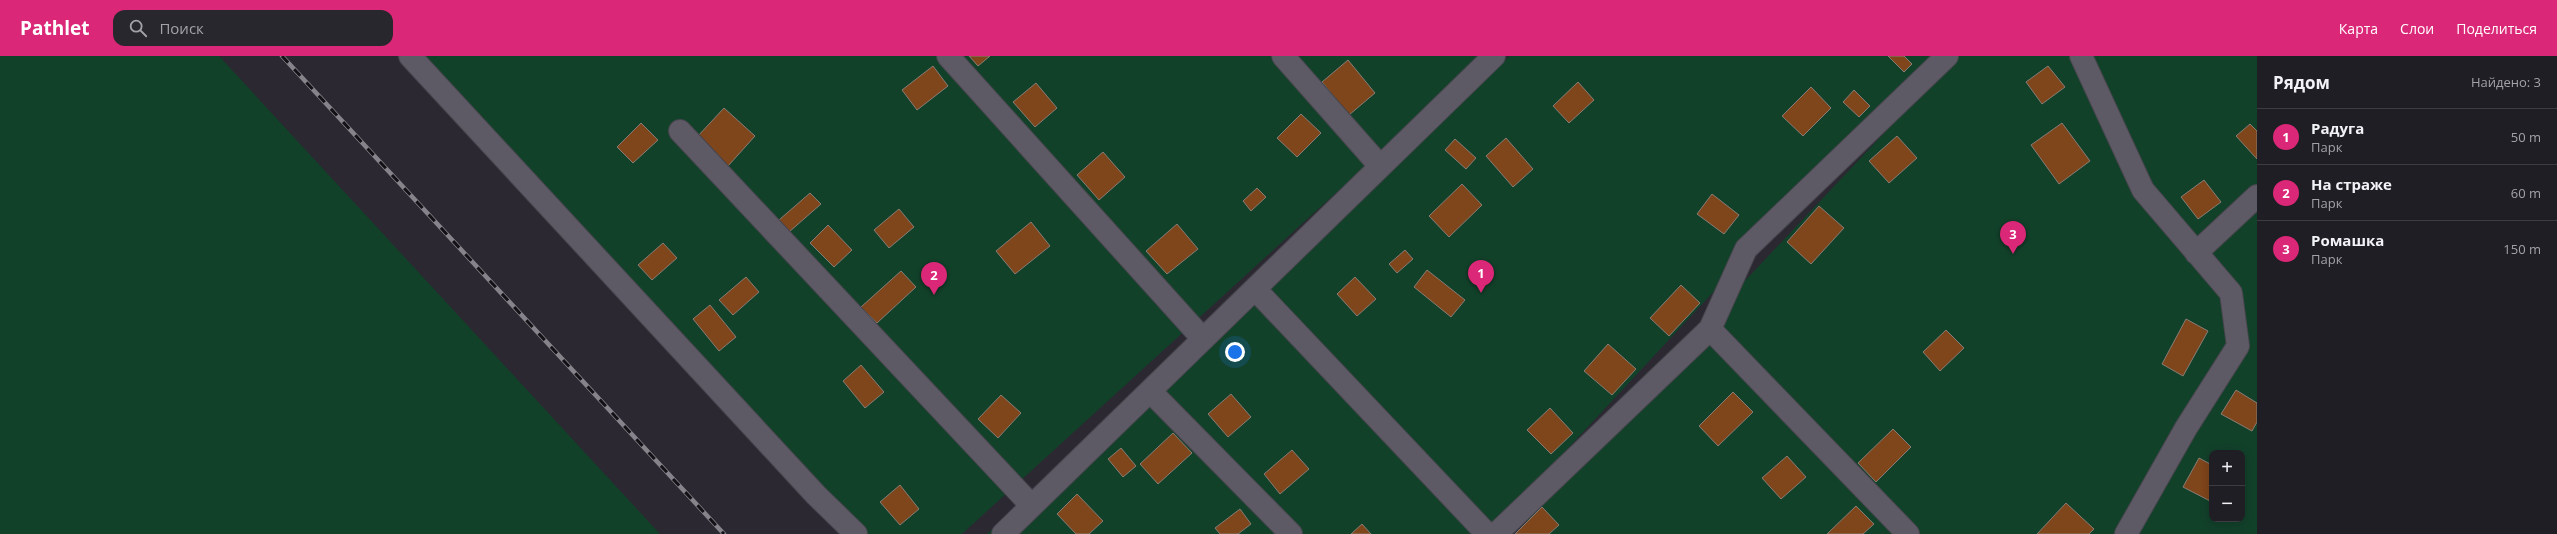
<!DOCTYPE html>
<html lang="ru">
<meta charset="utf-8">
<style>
body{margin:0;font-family:"Open Sans",sans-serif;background:#28272d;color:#f1f3f6}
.controls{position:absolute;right:12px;bottom:12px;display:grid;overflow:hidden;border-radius:8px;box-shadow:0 2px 10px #0003}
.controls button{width:36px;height:36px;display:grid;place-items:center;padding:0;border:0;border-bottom:1px solid #3d3c42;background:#201e25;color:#f1f3f6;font:20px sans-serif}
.you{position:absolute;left:1235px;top:296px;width:14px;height:14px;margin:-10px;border:3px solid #fff;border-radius:50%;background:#1a73e8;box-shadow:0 0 0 6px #1a73e833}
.badge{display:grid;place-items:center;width:26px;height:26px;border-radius:50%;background:#db2777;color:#fff;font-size:13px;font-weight:700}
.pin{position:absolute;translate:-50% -33px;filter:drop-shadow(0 1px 2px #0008)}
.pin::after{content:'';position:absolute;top:21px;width:14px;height:12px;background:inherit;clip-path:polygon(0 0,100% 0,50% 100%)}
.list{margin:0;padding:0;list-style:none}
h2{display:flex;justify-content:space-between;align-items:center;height:52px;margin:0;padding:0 16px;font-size:17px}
h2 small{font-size:13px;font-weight:400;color:#a2a2a7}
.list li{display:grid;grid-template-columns:26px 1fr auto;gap:12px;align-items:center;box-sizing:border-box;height:56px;padding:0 16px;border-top:1px solid #3d3c42}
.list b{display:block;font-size:15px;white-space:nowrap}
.list p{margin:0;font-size:13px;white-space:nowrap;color:#a2a2a7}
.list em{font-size:13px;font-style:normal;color:#a2a2a7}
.icon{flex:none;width:22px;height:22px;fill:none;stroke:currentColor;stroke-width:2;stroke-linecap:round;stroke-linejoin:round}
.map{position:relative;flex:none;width:2257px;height:478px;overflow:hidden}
header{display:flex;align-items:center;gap:24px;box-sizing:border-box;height:56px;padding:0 20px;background:#db2777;color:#fff}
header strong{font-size:19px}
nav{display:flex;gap:22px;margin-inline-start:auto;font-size:14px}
.search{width:280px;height:36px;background:#28272d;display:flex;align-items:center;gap:10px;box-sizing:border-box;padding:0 14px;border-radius:12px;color:#a2a2a7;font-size:15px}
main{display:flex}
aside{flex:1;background:#201e25}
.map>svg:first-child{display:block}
.green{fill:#12412a;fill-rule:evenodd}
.building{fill:#7f451b;stroke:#887d76}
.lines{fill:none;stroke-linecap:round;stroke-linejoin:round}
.minor-casing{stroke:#47454d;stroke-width:24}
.minor{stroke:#5d5a65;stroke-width:22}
.rail-casing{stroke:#86838b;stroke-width:4.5}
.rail{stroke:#131116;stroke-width:3;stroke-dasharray:9;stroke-linecap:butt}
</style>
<header>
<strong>Pathlet</strong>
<div class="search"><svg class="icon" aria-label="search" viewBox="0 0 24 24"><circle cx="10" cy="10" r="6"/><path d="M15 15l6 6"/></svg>Поиск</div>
<nav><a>Карта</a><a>Слои</a><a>Поделиться</a></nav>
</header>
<main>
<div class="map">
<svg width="2257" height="478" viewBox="0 0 2257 478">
<rect width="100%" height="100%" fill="#2b2831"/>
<path class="green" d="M0,0H219L660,478H0Z
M424,0H1486L962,478H863Z
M1510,0H1933L1492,474L1496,478H987Z
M1957,0H2257V478H1540L1522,461ZM2212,397H2242V463H2212Z"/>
<path class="building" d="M969,0H990L978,10Z
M1888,0H1904L1912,8L1904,16Z
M1348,4L1375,37L1349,59L1322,26Z
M933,10L948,30L917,54L902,34Z
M2048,10L2065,31L2042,48L2026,26Z
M1578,26L1594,44L1569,67L1553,50Z
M1036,27L1057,52L1035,71L1013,46Z
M1811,31L1831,52L1803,80L1782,60Z
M1854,34L1870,50L1859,61L1843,46Z
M724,52L755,80L728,110L697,81Z
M1301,58L1321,77L1297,101L1277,82Z
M641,67L658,84L633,107L617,91Z
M2062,67L2090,105L2059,128L2031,89Z
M2250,68L2257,75V103L2236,80Z
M1897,80L1917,102L1889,127L1869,105Z
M1506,82L1533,113L1513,131L1486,100Z
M1455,83L1476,102L1466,113L1445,94Z
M1103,96L1125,121L1099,144L1077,119Z
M2204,124L2221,146L2198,163L2181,141Z
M1462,128L1482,149L1449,181L1429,160Z
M1257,132L1266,141L1251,155L1243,145Z
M810,137L821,148L789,176L779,164Z
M1712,138L1739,159L1724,178L1697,158Z
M1819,150L1844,172L1811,208L1787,186Z
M899,153L914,171L889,192L874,174Z
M1031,166L1050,190L1015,218L996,195Z
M1177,168L1198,193L1167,218L1146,195Z
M828,169L852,194L834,211L810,187Z
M663,187L677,202L652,224L638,209Z
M1405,194L1413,203L1397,217L1389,208Z
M1427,214L1465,244L1451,261L1414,231Z
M901,215L916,231L877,267L861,251Z
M746,221L759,236L733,259L719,244Z
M1355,221L1376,243L1357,260L1337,238Z
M1681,229L1700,247L1669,280L1650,262Z
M710,249L736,281L719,295L693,263Z
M2186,263L2208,275L2183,320L2162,308Z
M1946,274L1964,292L1940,315L1923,296Z
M1608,288L1636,313L1612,339L1584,315Z
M861,309L884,336L865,352L843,325Z
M2236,334L2257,347V366L2252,375L2221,358Z
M1733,336L1753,356L1718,390L1699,370Z
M1231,338L1251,361L1228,381L1208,358Z
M1001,339L1021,357L998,382L978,363Z
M1550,352L1573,377L1551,398L1527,374Z
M1893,373L1911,391L1876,426L1858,407Z
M1173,377L1192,397L1158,428L1140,408Z
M1121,392L1136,410L1123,421L1108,403Z
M1292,394L1309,413L1280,438L1264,418Z
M1787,400L1806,421L1781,443L1762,422Z
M2199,402L2212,409V446L2183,431Z
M900,429L919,453L900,469L880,446Z
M1077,438L1103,465L1089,478H1076L1057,458Z
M2066,447L2094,473L2089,478H2037Z
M1856,450L1874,468L1863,478H1827Z
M1542,451L1559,469L1549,478H1515Z
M1240,453L1251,468L1238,478H1220L1215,472Z
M1362,468L1371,478H1351Z"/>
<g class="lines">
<g class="minor-casing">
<path id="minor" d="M410,0L816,439L856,478
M948,0L1203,283
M1283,0L1380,110
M2081,0L2143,134L2231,237L2238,290L2186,372L2126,478
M680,75L1032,450
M2196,197L2257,140
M1255,233L1487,478
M1710,273L1746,193L1947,0
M1150,335L1291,478
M1003,478L1494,0
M1496,478L1710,273L1908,478"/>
</g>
<use href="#minor" class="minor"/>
<g class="rail-casing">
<path id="rail" d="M282,0L724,478"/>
</g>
<use href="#rail" class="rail"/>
</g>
</svg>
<div class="controls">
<button>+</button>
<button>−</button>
</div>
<div class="you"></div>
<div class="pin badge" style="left:1481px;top:237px">1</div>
<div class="pin badge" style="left:934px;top:239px">2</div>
<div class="pin badge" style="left:2013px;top:198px">3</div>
</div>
<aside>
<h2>Рядом<small>Найдено: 3</small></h2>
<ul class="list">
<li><span class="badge">1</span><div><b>Радуга</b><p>Парк</p></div><em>50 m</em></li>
<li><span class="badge">2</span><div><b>На страже</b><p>Парк</p></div><em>60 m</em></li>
<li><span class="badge">3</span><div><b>Ромашка</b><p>Парк</p></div><em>150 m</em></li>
</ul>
</aside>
</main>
